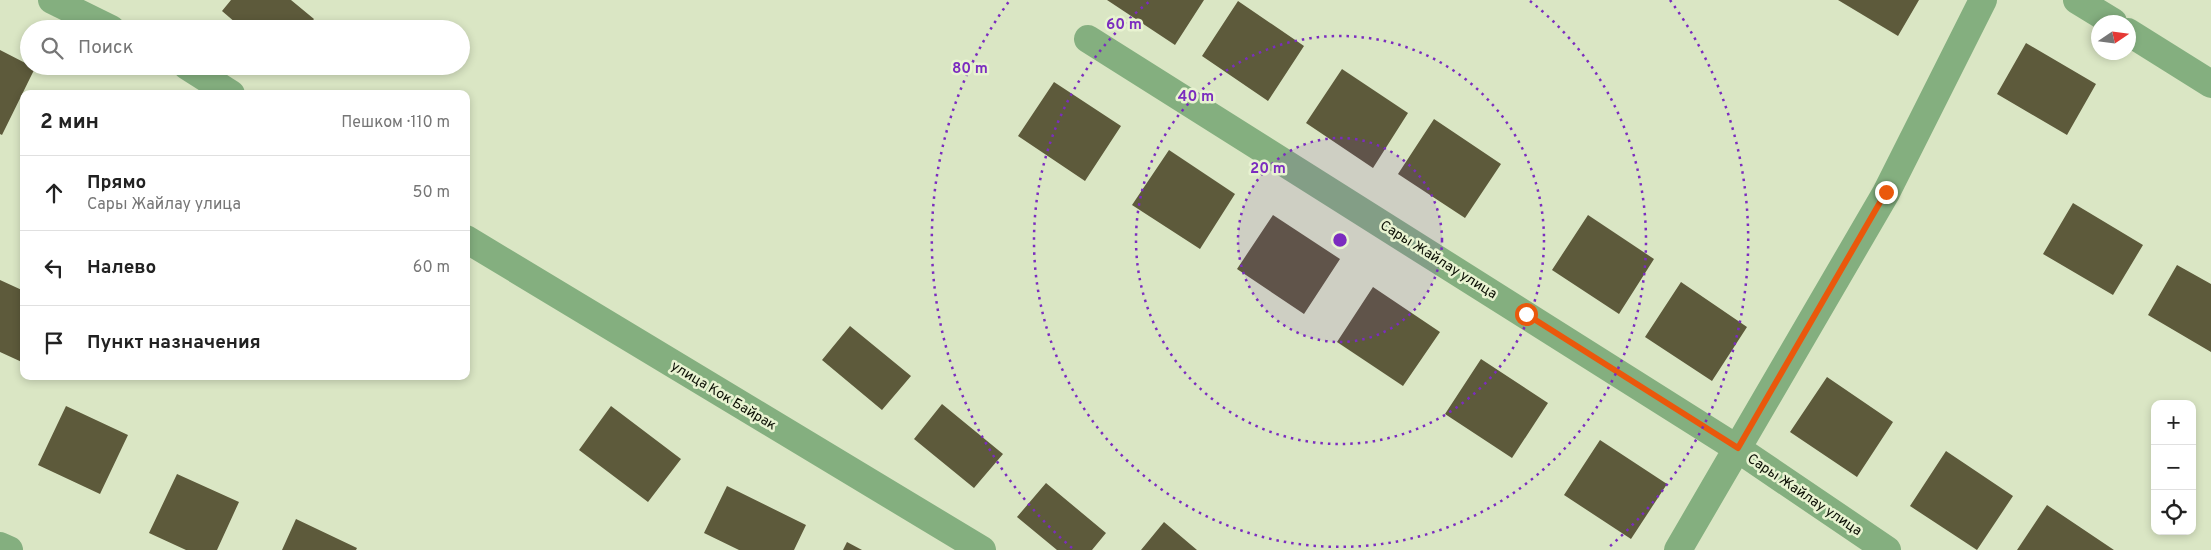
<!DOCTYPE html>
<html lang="ru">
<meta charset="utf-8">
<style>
body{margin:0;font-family:Overpass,sans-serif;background:#f6f6f6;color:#222}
.controls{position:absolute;right:15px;bottom:15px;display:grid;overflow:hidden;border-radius:10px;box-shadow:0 2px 8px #0003}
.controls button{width:45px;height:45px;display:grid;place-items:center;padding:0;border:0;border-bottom:1px solid #e0e0e0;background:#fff;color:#222;font:25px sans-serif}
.compass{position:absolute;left:2091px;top:15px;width:45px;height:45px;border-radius:50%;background:#fff;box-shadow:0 2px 8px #0003;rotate:77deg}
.stop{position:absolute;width:15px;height:15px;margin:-11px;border:4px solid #ea580c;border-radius:50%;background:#fff}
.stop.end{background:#ea580c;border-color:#fff;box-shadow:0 1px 5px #0008}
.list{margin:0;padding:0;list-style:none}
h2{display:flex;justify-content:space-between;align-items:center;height:65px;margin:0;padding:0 20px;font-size:21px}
h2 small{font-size:16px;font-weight:400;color:#767676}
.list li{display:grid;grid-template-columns:32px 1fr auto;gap:15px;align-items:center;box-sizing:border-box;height:75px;padding:0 20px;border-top:1px solid #e0e0e0}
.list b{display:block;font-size:19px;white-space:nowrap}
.list p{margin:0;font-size:16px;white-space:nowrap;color:#767676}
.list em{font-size:16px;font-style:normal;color:#767676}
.icon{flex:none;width:28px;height:28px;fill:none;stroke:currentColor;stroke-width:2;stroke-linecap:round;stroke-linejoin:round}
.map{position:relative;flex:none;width:2211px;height:550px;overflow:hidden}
.search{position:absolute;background:#fff;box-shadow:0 2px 8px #0003;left:20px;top:20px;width:450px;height:55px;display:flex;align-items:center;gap:12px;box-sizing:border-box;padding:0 18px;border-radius:28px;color:#767676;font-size:19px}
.panel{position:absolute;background:#fff;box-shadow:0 2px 8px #0003;left:20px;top:90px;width:450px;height:290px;border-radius:10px}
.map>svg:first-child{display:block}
.building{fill:#5d5a3b}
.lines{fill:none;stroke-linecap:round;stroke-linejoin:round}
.minor{stroke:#84af7f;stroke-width:28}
.route{stroke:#ea580c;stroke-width:6}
.ring{fill:none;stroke:#7b2cbf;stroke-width:2.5;stroke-dasharray:2.5 5}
.labels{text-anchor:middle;stroke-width:5;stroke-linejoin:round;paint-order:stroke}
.street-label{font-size:14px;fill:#0c1005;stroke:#e8f3d1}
.centre{fill:#7b2cbf;stroke:#e8f3d1;stroke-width:2.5}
.ring-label{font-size:15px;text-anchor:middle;font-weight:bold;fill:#7b2cbf;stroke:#e8f3d1;stroke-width:5;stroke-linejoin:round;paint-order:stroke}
</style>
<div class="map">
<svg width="2211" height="550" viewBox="0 0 2211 550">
<rect width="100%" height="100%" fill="#dae6c4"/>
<path class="building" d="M231,0H291L314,19L306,29H243L222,11Z
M1107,0H1204L1175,45Z
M1838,0H1919L1898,36Z
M1238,1L1304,46L1268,101L1202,56Z
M2026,43L2096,84L2067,135L1997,94Z
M0,50L35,68L2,135L0,134Z
M1342,69L1408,113L1373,168L1306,123Z
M1054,82L1121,126L1085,181L1018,136Z
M1434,119L1501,164L1465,218L1398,174Z
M1169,150L1235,194L1200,249L1132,205Z
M2073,203L2143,245L2113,295L2043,254Z
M1273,215L1340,259L1304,314L1237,269Z
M1588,215L1654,259L1619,314L1552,270Z
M2177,265L2211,284V352L2148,315Z
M0,280L24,291V363L0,352Z
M1681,282L1747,327L1712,381L1645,337Z
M1373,287L1440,332L1403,386L1337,342Z
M850,326L911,376L882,410L822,360Z
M1481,359L1548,403L1512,458L1445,414Z
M1827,377L1893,422L1857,477L1790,432Z
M942,404L1003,454L974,488L914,439Z
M66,406L128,435L100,494L38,465Z
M611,406L681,459L648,502L579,450Z
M1600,440L1667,484L1631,539L1564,495Z
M1946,451L2013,496L1977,550L1910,506Z
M177,474L239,502L217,550H186L149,533Z
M1046,483L1106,533L1092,550H1057L1017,517Z
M727,486L806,525L794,550H739L704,533Z
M2047,505L2114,550H2017Z
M296,519L357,548L356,550H282Z
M1164,522L1197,550H1141Z
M847,542L862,550H843Z"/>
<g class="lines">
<path class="minor" d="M52,0L111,29
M2077,0L2113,22
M2128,32L2211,84
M1088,39L1738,449L1887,550
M187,66L231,94
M466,239L982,550
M0,546L9,550
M1678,550L1886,193L1983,0"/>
</g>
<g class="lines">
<path class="route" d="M1526,314L1738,448L1886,192"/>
</g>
<circle cx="1340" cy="240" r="102" fill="#7b2cbf" fill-opacity=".12"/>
<g class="ring">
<circle cx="1340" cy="240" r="102"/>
<circle cx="1340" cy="240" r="204"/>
<path d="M1530 1A306 306 0 1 1 1150 1"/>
<path d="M1072 548A408 408 0 0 1 1010 0M1670 0A408 408 0 0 1 1608 548"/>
</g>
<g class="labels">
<g class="street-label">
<text transform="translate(1439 259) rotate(32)" y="5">Сары Жайлау улица</text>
<text transform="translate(724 395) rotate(31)" y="5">улица Кок Байрак</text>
<text transform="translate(1805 494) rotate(34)" y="5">Сары Жайлау улица</text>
</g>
</g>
<circle cx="1340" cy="240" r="8" class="centre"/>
<g class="ring-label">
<text x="1124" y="29">60 m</text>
<text x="970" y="73">80 m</text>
<text x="1196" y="101">40 m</text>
<text x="1268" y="173">20 m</text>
</g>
</svg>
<div class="controls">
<button>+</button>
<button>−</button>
<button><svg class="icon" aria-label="locate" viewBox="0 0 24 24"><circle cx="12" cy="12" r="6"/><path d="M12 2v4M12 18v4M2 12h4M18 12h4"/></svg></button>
</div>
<svg class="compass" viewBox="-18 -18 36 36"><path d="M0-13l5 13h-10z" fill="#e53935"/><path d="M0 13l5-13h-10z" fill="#767676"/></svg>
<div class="stop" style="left:1526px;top:314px"></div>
<div class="stop end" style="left:1886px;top:192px"></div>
<div class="search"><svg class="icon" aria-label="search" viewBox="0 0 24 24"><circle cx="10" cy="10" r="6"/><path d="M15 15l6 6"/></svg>Поиск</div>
<section class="panel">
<h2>2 мин<small>Пешком · 110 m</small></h2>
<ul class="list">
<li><svg class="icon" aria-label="ahead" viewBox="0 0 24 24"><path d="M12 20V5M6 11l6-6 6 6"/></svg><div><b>Прямо</b><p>Сары Жайлау улица</p></div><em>50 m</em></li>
<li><svg class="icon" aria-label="left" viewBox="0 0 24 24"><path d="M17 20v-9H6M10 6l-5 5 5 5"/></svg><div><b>Налево</b></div><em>60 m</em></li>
<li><svg class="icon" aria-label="arrive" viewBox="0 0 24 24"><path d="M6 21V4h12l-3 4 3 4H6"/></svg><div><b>Пункт назначения</b></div></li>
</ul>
</section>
</div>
